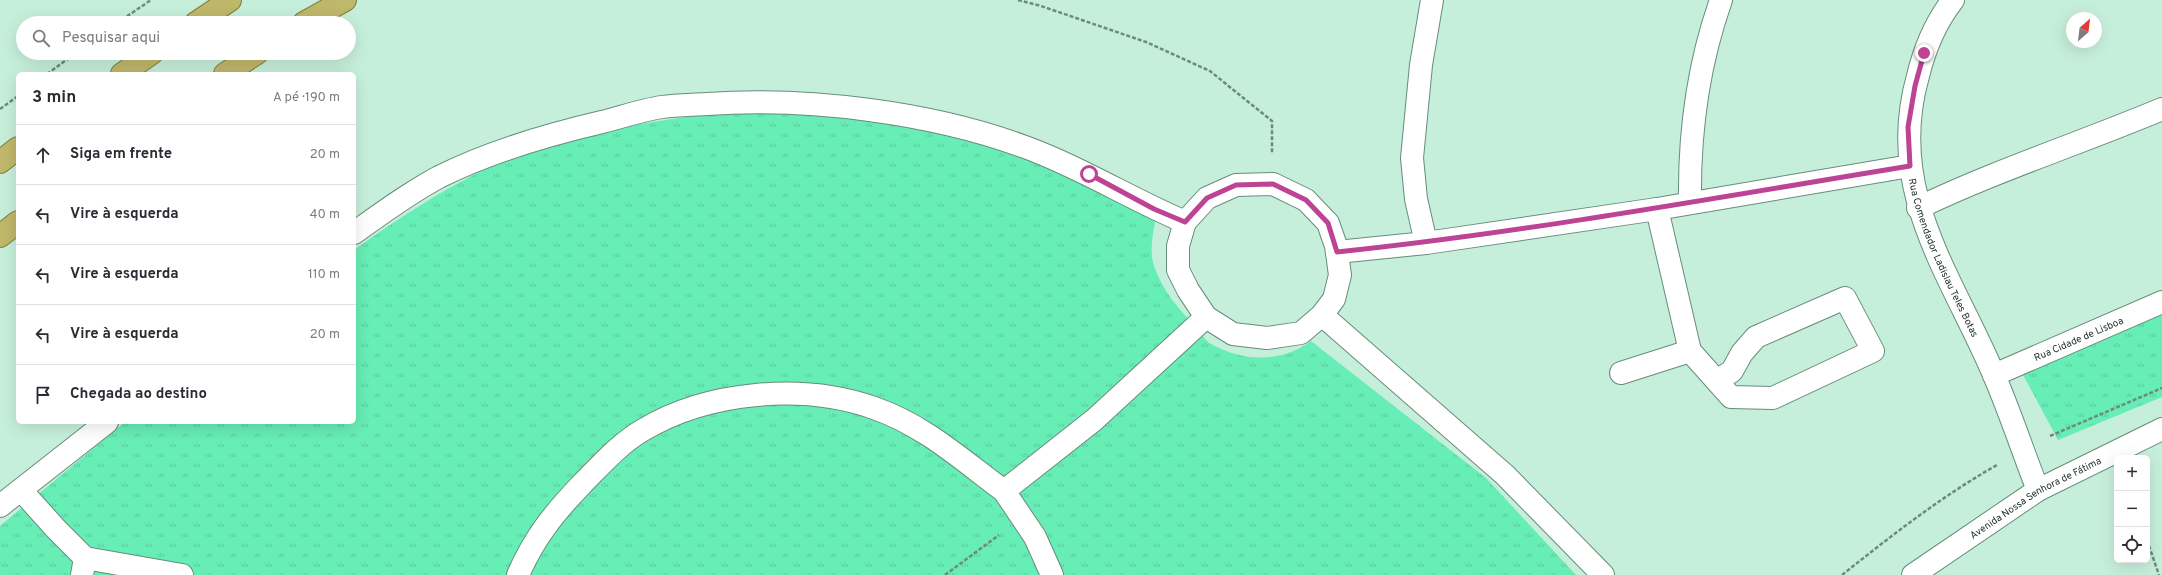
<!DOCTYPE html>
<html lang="pt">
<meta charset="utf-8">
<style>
body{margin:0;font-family:Overpass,sans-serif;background:#f2f2f3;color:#2b2b33}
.controls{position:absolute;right:12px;bottom:12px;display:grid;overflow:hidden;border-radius:6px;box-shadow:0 4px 16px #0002}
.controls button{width:36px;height:36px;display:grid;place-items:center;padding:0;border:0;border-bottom:1px solid #e1e1e2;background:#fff;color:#2b2b33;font:20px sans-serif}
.compass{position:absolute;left:2066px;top:12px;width:36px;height:36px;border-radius:50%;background:#fff;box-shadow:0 4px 16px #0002;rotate:28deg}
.stop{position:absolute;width:12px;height:12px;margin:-9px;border:3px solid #bd4394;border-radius:50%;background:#fff}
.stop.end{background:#bd4394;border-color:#fff;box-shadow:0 1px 4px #0008}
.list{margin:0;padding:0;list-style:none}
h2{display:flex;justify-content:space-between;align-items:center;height:52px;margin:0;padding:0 16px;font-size:17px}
h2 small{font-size:13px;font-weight:400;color:#7c7c81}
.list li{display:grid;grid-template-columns:26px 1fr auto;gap:12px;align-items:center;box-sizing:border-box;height:60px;padding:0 16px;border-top:1px solid #e1e1e2}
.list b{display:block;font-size:15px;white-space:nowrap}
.list em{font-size:13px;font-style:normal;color:#7c7c81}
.icon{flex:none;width:22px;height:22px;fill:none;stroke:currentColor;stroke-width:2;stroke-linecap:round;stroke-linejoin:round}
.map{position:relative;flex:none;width:2162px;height:575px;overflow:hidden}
.search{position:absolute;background:#fff;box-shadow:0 4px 16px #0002;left:16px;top:16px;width:340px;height:44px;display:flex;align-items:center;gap:10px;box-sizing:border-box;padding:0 14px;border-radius:22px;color:#7c7c81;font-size:15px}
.panel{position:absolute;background:#fff;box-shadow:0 4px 16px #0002;left:16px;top:72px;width:340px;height:352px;border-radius:6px}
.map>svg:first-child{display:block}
.park{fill:url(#park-tufts)}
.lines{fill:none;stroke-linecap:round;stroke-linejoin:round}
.minor-casing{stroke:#678d7b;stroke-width:24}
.trunk-casing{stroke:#7e7d3c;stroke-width:24}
.path{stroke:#6e8a7c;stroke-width:2.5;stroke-dasharray:4 2;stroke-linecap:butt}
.minor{stroke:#fff;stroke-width:22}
.trunk{stroke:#bfb76a;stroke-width:22}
.route{stroke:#bd4394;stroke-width:5}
.labels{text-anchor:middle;stroke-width:3;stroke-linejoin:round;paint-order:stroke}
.street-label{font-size:10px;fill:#24342c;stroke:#c6efdb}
</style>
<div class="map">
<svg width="2162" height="575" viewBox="0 0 2162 575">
<defs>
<pattern id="park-tufts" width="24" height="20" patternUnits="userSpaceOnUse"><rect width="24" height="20" fill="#67edb6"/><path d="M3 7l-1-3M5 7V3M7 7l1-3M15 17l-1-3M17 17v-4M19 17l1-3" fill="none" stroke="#59cc9d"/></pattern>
</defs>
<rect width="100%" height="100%" fill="#c6efdb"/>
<path class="park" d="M745,110L850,115L959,136L1060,170L1156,217C1153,233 1149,250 1154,266C1163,292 1179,309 1197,328C1201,333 1206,341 1211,344C1243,362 1282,363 1311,341L1486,478L1576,575H0V526L125,422H354V250C402,216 461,177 516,156C590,128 667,119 745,110Z
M2162,313V397L2058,440L2022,373Z"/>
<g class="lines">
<g class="minor-casing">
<g id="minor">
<path d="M1432,0L1421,65L1412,158L1416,199L1426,243L1657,209L1910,166"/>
<path id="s1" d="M1953,0C1935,23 1925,47 1918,76C1885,191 1951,274 1994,375C2010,412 2023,452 2038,490"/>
<path d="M1273,184L1306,200L1328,223L1336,246L1340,275L1334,299L1322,315L1301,333L1267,338L1233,334L1206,317L1188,290L1178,270V246L1185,222L1207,198L1236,185Z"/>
<path d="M1690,202C1689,133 1698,65 1721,0"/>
<path d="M1918,208C1997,170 2081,143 2162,109"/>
<path d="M1657,209L1690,351L1731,397L1773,398L1873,351L1845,298L1756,337L1742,353L1732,371L1717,381"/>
<path d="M354,233C382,213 409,193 439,177C491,151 546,135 602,122C622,117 642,110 662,107C677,105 692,105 707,104C807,97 930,112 1025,147C1080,167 1131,199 1185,222"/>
<path d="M1337,252L1426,243"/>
<path d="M1322,315L1505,475L1603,575"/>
<path d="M1621,373L1690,351"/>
<path id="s2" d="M1994,375L2162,302"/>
<path d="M21,490L56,529L85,558"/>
<path d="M0,506L107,422"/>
<path d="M82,575L85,558L182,575"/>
<path d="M518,575C534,538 554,513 582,484C601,465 619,444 643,430C708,391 803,383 874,408C924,425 962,460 1004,491"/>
<path d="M1052,575L1035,537L1004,491L1094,420L1206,317"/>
<path id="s3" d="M1913,575L2038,490L2162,429"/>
</g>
</g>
<g class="trunk-casing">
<path id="trunk" d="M196,23L230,0
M304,23L345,0
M122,74L152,53
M225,74L257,53
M0,162L18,148
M0,236L18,222"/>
</g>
<path class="path" d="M1018,0L1041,6L1146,42L1210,71L1272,121V154
M117,23L151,0
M47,74L76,53
M0,109L18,96
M2050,436L2162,388
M2147,540L2159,575
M945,575L999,535
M1842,575C1891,536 1942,496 1997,465"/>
<use href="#minor" class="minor"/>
<use href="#trunk" class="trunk"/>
</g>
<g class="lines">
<path class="route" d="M1089,174L1154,209L1185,222L1207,198L1236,185L1273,184L1306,200L1328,223L1337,252C1529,232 1719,197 1910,166L1908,127L1915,86L1924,53"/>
</g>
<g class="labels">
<g class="street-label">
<text dy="4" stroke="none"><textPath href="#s1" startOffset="273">Rua Comendador Ladislau Teles Botas</textPath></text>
<text dy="4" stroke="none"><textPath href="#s2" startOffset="92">Rua Cidade de Lisboa</textPath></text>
<text dy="4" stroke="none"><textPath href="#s3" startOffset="145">Avenida Nossa Senhora de Fátima</textPath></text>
</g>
</g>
</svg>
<div class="controls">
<button>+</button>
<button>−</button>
<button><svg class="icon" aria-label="locate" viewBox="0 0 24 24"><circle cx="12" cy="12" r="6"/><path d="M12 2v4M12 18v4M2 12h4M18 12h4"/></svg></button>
</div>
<svg class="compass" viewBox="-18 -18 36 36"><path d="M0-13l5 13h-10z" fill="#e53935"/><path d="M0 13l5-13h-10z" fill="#7c7c81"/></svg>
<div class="stop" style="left:1089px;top:174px"></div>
<div class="stop end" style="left:1924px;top:53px"></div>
<div class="search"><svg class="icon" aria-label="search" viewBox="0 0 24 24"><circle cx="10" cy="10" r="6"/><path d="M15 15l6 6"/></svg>Pesquisar aqui</div>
<section class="panel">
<h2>3 min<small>A pé · 190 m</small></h2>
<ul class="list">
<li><svg class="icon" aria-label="ahead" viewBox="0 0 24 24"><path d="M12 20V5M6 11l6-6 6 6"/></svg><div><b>Siga em frente</b></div><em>20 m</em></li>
<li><svg class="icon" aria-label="left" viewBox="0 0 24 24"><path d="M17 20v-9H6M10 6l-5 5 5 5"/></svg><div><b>Vire à esquerda</b></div><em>40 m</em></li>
<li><svg class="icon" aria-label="left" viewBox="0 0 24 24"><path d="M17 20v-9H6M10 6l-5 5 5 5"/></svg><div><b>Vire à esquerda</b></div><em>110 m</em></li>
<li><svg class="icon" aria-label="left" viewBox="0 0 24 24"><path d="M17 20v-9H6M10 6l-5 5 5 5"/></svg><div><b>Vire à esquerda</b></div><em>20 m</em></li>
<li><svg class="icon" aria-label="arrive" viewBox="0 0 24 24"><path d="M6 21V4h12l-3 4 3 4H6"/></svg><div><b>Chegada ao destino</b></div></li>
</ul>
</section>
</div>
